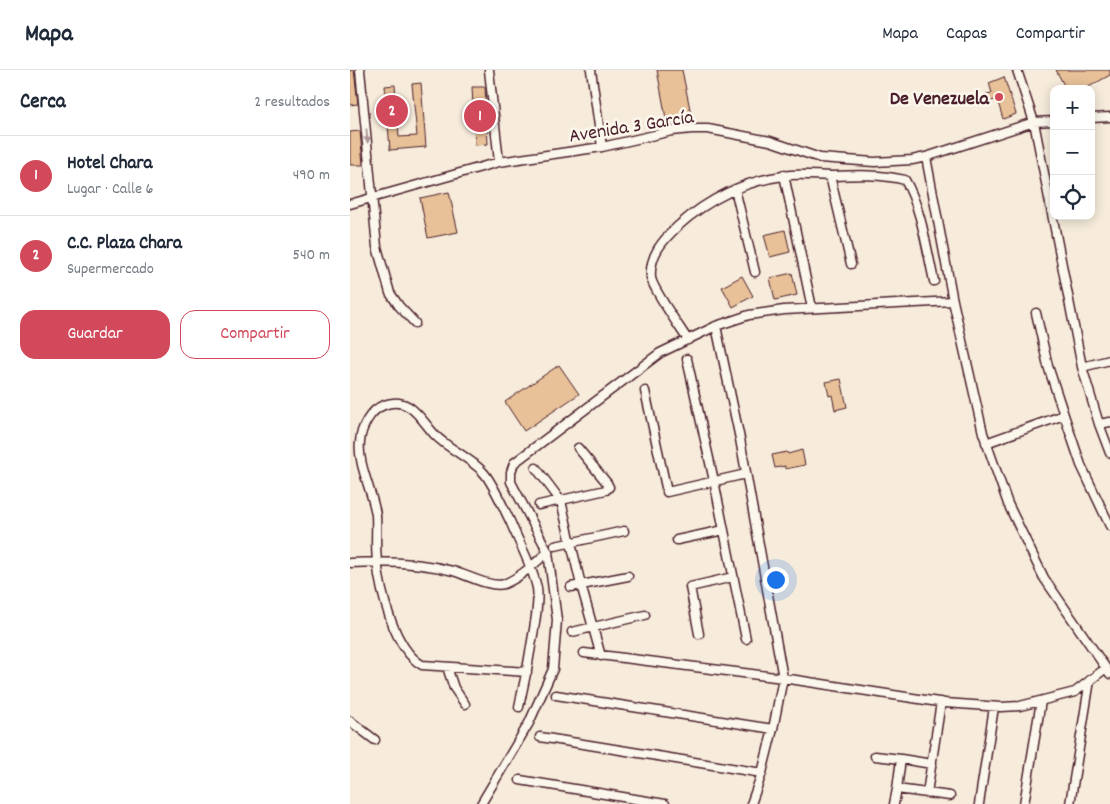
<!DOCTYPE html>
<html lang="es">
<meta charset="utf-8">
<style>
body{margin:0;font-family:Dekko,sans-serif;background:#f6f6f7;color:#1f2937}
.controls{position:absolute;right:15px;top:15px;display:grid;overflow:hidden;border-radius:10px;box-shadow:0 2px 12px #0003}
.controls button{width:45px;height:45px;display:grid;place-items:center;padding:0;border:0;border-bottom:1px solid #e0e1e3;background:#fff;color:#1f2937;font:25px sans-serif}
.you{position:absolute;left:425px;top:509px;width:18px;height:18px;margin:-12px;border:4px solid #fff;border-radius:50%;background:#1a73e8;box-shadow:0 0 0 8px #1a73e833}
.badge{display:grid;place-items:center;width:32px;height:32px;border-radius:50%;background:#d1495b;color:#fff;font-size:16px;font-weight:700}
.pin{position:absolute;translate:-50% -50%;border:2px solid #fff;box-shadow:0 1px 5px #0006}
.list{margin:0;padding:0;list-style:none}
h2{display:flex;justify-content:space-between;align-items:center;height:65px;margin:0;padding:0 20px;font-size:21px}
h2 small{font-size:16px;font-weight:400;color:#747a83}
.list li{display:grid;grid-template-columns:32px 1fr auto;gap:15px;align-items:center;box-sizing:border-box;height:80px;padding:0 20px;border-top:1px solid #e0e1e3}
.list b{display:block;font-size:19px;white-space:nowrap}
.list p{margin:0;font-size:16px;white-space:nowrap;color:#747a83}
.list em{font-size:16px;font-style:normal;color:#747a83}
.actions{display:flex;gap:10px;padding:15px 20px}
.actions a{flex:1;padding:11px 0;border:1px solid #d1495b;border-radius:15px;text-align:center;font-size:18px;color:#d1495b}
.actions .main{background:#d1495b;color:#fff}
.icon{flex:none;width:28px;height:28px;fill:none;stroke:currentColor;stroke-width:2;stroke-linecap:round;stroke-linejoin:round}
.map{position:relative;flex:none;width:760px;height:734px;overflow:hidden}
header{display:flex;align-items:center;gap:30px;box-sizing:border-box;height:70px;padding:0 25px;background:#fff;border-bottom:1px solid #e0e1e3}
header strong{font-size:24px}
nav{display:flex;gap:28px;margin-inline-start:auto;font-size:18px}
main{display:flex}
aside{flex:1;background:#fff}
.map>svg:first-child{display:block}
.building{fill:#e8c198;stroke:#4a1f2b}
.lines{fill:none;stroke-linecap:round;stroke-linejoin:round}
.minor-casing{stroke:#4a1f2b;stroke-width:11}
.minor{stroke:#fbf7ec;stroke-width:8}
.oneway{fill:#ab9695}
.poi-dot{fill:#d1495b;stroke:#fbf7ec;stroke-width:2}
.labels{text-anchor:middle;stroke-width:5;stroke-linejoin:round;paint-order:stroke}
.poi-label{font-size:20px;font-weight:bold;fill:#4a1f2b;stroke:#fbf7ec;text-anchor:end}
.street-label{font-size:20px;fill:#4a1f2b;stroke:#fbf7ec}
</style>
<header>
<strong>Mapa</strong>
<nav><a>Mapa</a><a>Capas</a><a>Compartir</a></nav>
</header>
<main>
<aside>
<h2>Cerca<small>2 resultados</small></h2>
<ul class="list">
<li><span class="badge">1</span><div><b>Hotel Chara</b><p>Lugar · Calle 6</p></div><em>490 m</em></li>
<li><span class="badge">2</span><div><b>C.C. Plaza Chara</b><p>Supermercado</p></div><em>540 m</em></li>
</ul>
<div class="actions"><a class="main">Guardar</a><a>Compartir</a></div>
</aside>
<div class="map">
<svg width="760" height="734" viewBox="0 0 760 734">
<rect width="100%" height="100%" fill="#f7ecdb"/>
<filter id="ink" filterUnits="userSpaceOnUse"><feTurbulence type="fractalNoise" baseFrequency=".02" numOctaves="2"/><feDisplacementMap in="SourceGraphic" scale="10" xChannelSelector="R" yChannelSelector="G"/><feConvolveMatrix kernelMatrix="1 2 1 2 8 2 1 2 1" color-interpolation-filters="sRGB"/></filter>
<g filter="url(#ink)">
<path class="building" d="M0,0H4L8,34L0,35Z
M307,0H332L342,49L317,54Z
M706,0H760V5L735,19H716Z
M654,7L666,44L653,49L647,29L639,32L636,24L642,23L639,13Z
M71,13L76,77L40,80L35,16L45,15L49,67L67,66L62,14Z
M122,17H135L138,74L125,75Z
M10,61L13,95H0V62Z
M99,122L108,162L78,168L70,128Z
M435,160L440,182L420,187L414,165Z
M442,203L447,225L425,230L420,208Z
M392,206L403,226L383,237L372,217Z
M209,295L229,324L174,361L155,332Z
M491,309L497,337L485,340L482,325L479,326L476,312Z
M452,380L455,395L435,399V396L425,398L422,385L437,382L438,384Z"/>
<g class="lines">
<g class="minor-casing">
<path id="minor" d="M10,0L27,177L40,223L49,236L65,253
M139,0L149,92
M241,0L252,77
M667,0L684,52L704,51
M741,48L760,47
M576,87L603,231L633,363L658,434L694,508L760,604
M434,105L462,238
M480,106L501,194
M385,119L405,202
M0,134L149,92L252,77L322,61L342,59H358L420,71L470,88L524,92L562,90L576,87L684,52L732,297L749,354L760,383
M686,243L698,296L714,345
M366,256L390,369L433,608L423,659L412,703L401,734
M338,270C330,258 303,219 301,208C299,185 313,170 328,156C357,130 394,111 433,106C449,103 466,106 483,106C507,105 531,104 555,110C571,137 577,180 584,211
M337,289L364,411L396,569
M732,297L760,290
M295,321L317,422L396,404
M749,354L760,352
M636,373L714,345L731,395L760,456
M186,398L211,431L231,515L251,586
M189,435L256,420L259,417L257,413L228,378
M327,470L374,460
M205,476L274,461
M0,493C34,491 70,492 103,501C117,505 141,518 154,514C171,507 185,493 198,482
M221,517L278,506
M222,562L295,545
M349,564L340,517L383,507
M234,583L433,608L595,633L651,637L670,636L725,622L756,598
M97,597L104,618L115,634
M206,625L423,659
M169,637C175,611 180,585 184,559C186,546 189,531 187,518C182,495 169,473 160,451C154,439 142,411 133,402C119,387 97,378 85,365C71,350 60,325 34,335C20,340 11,358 10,372C7,393 23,423 26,445C27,460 25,475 27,490C30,521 44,579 72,595L177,602
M0,651L25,670
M190,667L412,703
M525,686L551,689
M582,694L551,689L547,719L577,723L591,632
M170,710L315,734
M577,723L600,726
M131,734L179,653L203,599L207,550L198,482L161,412V402L164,393L310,283L366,256L399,245L434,240L603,231
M544,734L547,719
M629,734L644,637
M674,734L691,631
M720,734L740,610"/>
</g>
<use href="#minor" class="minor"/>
</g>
<defs><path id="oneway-solid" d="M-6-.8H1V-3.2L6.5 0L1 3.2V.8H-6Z" transform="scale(1.25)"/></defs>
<use class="oneway" href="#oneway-solid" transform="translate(17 66) rotate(85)"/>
</g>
<circle class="poi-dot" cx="649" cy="27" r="5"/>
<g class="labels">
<g class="poi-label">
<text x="639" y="34">De Venezuela</text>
</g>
<g class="street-label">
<text transform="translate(281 55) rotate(-9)" y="7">Avenida 3 García</text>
</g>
</g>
</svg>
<div class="controls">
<button>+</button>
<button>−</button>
<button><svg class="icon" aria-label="locate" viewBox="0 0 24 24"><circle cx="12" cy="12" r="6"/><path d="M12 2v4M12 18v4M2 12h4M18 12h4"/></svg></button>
</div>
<div class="you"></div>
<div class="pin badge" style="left:130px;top:46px">1</div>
<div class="pin badge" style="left:42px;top:41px">2</div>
</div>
</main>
